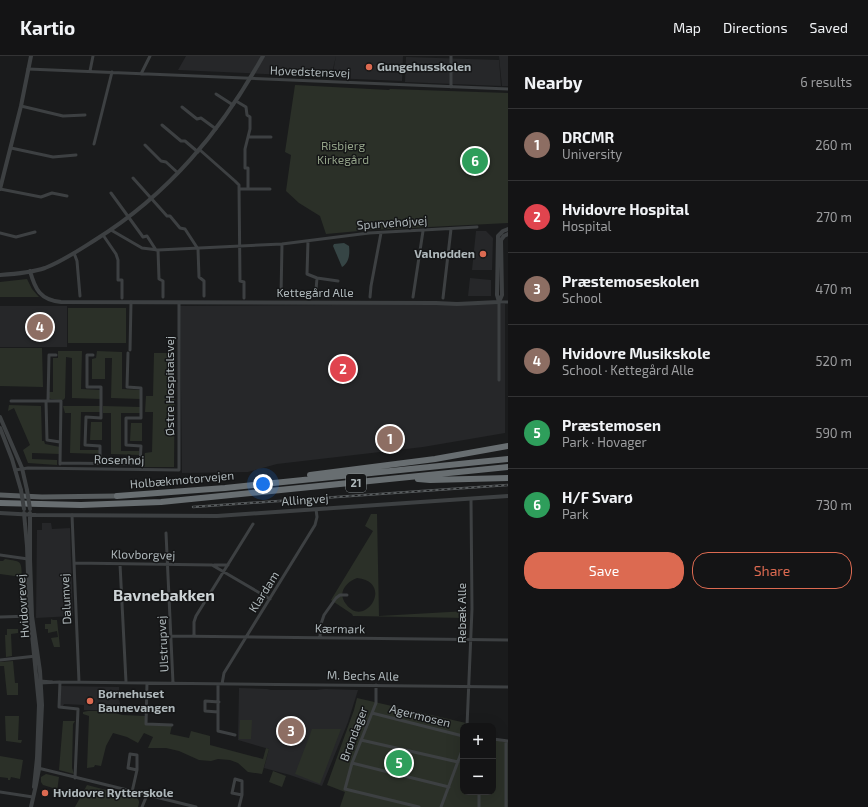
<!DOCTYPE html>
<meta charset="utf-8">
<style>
body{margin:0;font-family:"Exo 2",sans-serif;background:#212122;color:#f1f3f6}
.controls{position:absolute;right:12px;bottom:12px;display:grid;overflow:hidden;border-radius:8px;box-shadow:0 4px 16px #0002}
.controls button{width:36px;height:36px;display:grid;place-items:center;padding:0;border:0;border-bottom:1px solid #333334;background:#141415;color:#f1f3f6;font:20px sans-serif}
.you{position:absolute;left:263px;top:428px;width:14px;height:14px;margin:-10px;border:3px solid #fff;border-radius:50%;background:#1a73e8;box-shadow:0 0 0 6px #1a73e833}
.badge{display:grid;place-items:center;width:26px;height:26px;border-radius:50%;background:#dc6a51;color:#fff;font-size:13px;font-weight:700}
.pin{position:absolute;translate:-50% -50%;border:2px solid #fff;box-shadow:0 1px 4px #0006}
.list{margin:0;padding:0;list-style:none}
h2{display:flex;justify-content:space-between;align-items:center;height:52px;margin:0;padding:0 16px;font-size:17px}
h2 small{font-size:13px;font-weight:400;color:#9d9ea0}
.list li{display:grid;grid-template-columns:26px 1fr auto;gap:12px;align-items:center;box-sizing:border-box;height:72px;padding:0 16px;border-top:1px solid #333334}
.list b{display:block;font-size:15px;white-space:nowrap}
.list p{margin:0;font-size:13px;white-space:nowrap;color:#9d9ea0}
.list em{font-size:13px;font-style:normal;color:#9d9ea0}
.actions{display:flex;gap:8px;padding:12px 16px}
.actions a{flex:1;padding:9px 0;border:1px solid #dc6a51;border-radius:16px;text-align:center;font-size:14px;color:#dc6a51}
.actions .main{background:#dc6a51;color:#fff}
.map{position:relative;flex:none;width:508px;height:751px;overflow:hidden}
header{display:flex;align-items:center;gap:24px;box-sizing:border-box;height:56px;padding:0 20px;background:#141415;border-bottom:1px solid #333334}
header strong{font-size:19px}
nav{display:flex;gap:22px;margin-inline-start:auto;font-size:14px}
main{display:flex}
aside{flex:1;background:#141415}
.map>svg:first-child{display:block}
.built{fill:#262729}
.green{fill:#2b3028;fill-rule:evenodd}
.water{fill:#364545}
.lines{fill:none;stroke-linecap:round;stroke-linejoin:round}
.minor{stroke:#3d4042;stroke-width:3}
.tertiary{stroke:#3d4042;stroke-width:4}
.primary{stroke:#585d5f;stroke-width:5}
.motorway{stroke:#686e71;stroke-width:6}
.rail-casing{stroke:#575b5d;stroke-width:2.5}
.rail{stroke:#151617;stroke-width:1;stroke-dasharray:3;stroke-linecap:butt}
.tertiary-bridge{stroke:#3d4042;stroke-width:4}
.poi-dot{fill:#dc6a51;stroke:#151617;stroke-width:1.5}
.labels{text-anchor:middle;stroke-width:3;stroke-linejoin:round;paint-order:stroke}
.shield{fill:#151617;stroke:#808789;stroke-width:1}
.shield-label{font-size:11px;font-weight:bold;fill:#aeb7ba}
.poi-label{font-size:12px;font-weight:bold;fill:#aeb7ba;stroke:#151617;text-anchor:start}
.street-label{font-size:12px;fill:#aeb7ba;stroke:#151617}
.park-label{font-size:12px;fill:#93a288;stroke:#151617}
.district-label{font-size:16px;font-weight:bold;fill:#ced4d6;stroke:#151617}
</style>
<header>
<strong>Kartio</strong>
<nav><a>Map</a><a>Directions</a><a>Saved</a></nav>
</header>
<main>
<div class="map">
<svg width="508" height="751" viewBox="0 0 508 751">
<rect width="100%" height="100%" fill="#1a1b1c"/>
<path class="built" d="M186,0H336L331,21L178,14Z
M336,0H403L402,25L332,22Z
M499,0H508V30H502Z
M406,1L499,4L501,30L405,26Z
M476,175H486L493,182L492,214H472Z
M470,222L491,224V240H468Z
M505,248V377L423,391L277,408L248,416L182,417L180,250Z
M0,250H67V291H0Z
M42,467H51L52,473L70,472L73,560L36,562L37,474H42Z
M61,630L119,631V643L122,657L112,654H84V649L64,648L63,650H60Z
M239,632L267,633L271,634H316L325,633L358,634L348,666L322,730L290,719L264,712L269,693L238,684Z"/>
<path class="green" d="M295,29L389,34L390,33L508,37V167L370,174L326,178L320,160L299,147L286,135L291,99L285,96Z
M27,223L32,233L39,241H0V226Z
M68,252H126V287H68Z
M0,292H42L43,331L0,330Z
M58,295H82L81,333L101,334V343L72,342V302L66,301L65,342L63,344L51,343L48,342V336H53V302H58Z
M97,295L122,296V333L140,334V343L111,342L112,302H105V323H92V303L96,302Z
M154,297H175L174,411H142L145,397L152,396L153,356H145L146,340H153Z
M9,349L41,350L42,385H44L45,388L60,391V398L32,397V403L57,404V409L28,407L23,394L30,389L14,352L8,355Z
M63,350H101V356H81L80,394H100V398L70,397L71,357H65Z
M103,350L141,351L140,357H121V395H139V399L111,398V357H103Z
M91,366H102V384H90Z
M131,367H142V385H130Z
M371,458H377L379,560L467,555V562L353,560L352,558L331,544L373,475L365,470ZM357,522C395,526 365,574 346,548C337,537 346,526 357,522Z
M5,503C22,506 21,504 22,521L0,518V505H3Z
M51,563L53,564H57L60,591H54L51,582L58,581L57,575L48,577V573H45V568H51Z
M7,573H18V577L11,578L12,600L6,601L5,579H7Z
M13,605L15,627H18V639H7L4,610H0V606Z
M357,642L466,667L465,670H463V736H493V684L508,686V751H340L345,736L327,729L354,654Z
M88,655H108L122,659L145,660V668L172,669L170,678L189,682L191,675L210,680V689L263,703L266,692L269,693L262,718L248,716L238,707L230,704L218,703L211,705L199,704L179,695L166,692H148L153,681L144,677L138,687L127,681L113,677L106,690L101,710L95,709L94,711L87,712L89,660L83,658V656Z
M5,660H19L18,684H22L21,687L6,685Z
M240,664H252L251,683H239Z
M63,665H75L73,668L72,712L74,718L59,714Z
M312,673H341L320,728L295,718Z
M0,700L23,704L20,723L11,721L10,724H8V722L0,721Z
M273,715L286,720L282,731L269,726Z
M46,718L59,721L57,735L55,738L52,735L53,732L43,729L41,726V721Z
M87,729L137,742C140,745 139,747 138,751H75Z"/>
<path class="water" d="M344,187L349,190C350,198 349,207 342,211L333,190L334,188Z"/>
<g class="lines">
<path class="minor" d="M28,13L508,33
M90,15L93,0
M141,18L150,0
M451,31V0
M216,38L233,49
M236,45L246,51L247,59L250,61V73L245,93V112H248V133
M21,50L63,60L85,59
M182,51L197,63L201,62L216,73
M162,69L181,85H185L198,96
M248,81H271
M94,88L112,16
M145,89L161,105L166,106L178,117
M11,92L53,101L76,99
M200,94L235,125L239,129L240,225L244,226V242
M133,122L167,160H170L180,172L185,173L198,193L199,221L204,225V240
M0,133L41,141L52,137L67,140
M240,133H270
M111,137L143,181L147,180L156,194
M111,174L142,192L158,194L282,188L369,177L477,171
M0,177L16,181L35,176
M103,179L116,198L118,204V224H122V242
M308,185L307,218L317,222L338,225
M158,194L159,223L163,225V241
M74,197L77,205L80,240
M316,234L317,222
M281,240L282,188
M370,241L371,230L381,177
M413,241L423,175
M443,242L451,173
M130,294L131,246
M93,299H87V331H101V362L86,361L85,389L100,390V407
M499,324V246H508
M11,345H61L60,408
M46,345L47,384L60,386
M48,345L49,299H56
M60,407L140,408L141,390L126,389V362H141V332L127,331L128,297
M15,414L28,412L179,414V247
M72,459L79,626
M166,477L173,627
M0,499L28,503
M74,507L212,509L270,543
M120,508L126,626
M214,509H228
M0,561L32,560
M171,580L508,584
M194,580V566L196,560L253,468
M320,581L321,568L324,559L336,542L340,539H347
M0,604L36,600
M40,625L52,626
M60,626L59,651L78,653L75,722
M40,627L60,626L508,631
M147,627L146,668L172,669
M218,628V675L235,679
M222,628L224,617L315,469L317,461L316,453
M376,629V647L352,707L345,733L419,751
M218,656L205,655V645L219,646
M372,657L463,680
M467,670L472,553L471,443
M493,683L508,685
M361,684L458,706
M506,685V751
M352,707L449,731
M38,712L196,751
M0,736L33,741
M132,736L137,714V699L130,698L128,712L137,714
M479,736V751
M142,751L147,739
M239,751L242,739V725L235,723L232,737L242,739
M441,751L463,692"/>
<path class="tertiary" d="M0,133L21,50L31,0
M30,215C35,233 40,244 61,246L436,247L457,248L499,246
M0,219C15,218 30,217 45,212C63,205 79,194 95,184C169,138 221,75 263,0
M499,246L497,239L498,180L503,175L508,173
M499,246L502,239L501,184L504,180L508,178
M0,361L22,412L27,434
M0,372L12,403L21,434
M0,457L36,459L217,460L508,440
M24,457L27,490L29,548L39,649L37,702L34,731
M30,457V503L32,560L40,615L42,649L39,713L36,729L31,751"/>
<path class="primary" d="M0,439L42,441L117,440"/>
<path class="motorway" d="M310,419L435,403L508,390
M418,423L430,424L508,422
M117,440L225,432L508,403
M0,447L81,449L161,446L508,411"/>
<g class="rail-casing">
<path id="rail" d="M193,451L508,429"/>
</g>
<use href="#rail" class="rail"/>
<path class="tertiary-bridge" d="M21,434L24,453
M27,434L30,453"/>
</g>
<g class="poi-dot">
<circle cx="369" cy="11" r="4"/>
<circle cx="483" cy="198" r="4"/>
<circle cx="90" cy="645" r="4"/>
<circle cx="45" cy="737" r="4"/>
</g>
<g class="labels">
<rect class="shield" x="346" y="418" width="20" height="18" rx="3"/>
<g class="shield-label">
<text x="356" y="431">21</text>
</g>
<g class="poi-label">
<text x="377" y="15">Gungehusskolen</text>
<text x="475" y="202" text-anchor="end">Valnødden</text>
<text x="98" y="642">Børnehuset<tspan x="98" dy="14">Baunevangen</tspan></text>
<text x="53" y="741">Hvidovre Rytterskole</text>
</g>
<g class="street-label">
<text transform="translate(310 16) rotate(2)" y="4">Høvedstensvej</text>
<text transform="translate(392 167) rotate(-4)" y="4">Spurvehøjvej</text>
<text x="315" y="241">Kettegård Alle</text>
<text transform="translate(170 330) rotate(-90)" y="4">Østre Hospitalsvej</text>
<text transform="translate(119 404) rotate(1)" y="4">Rosenhøj</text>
<text transform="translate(182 424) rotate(-5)" y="4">Holbækmotorvejen</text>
<text transform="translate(305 444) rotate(-4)" y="4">Allingvej</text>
<text transform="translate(143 499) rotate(1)" y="4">Klovborgvej</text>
<text transform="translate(264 536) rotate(-58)" y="4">Klardam</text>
<text transform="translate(66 543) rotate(-93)" y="4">Dalumvej</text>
<text transform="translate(23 550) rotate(-94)" y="4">Hvidovrevej</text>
<text transform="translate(462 557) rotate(-90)" y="4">Rebæk Alle</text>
<text transform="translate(340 573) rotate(1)" y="4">Kærmark</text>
<text transform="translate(163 588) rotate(-93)" y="4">Ulstrupvej</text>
<text transform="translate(363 620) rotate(1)" y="4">M. Bechs Alle</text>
<text transform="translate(420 660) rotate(14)" y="4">Agermosen</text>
<text transform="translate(354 678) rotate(-69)" y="4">Brøndager</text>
</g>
<g class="park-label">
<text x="343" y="94">Risbjerg<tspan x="343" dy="14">Kirkegård</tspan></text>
</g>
<g class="district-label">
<text x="164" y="545">Bavnebakken</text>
</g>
</g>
</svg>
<div class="controls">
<button>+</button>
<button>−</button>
</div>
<div class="you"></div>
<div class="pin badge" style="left:390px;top:383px;background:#8d6e63">1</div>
<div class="pin badge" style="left:343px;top:313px;background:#e0444e">2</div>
<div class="pin badge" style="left:291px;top:675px;background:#8d6e63">3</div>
<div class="pin badge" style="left:40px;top:271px;background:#8d6e63">4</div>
<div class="pin badge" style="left:399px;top:707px;background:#2e9e5b">5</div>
<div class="pin badge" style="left:475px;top:105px;background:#2e9e5b">6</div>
</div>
<aside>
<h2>Nearby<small>6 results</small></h2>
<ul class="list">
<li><span class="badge" style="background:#8d6e63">1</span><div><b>DRCMR</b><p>University</p></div><em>260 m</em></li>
<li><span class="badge" style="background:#e0444e">2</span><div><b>Hvidovre Hospital</b><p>Hospital</p></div><em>270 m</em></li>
<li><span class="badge" style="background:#8d6e63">3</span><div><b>Præstemoseskolen</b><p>School</p></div><em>470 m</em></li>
<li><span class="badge" style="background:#8d6e63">4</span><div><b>Hvidovre Musikskole</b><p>School · Kettegård Alle</p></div><em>520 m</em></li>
<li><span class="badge" style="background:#2e9e5b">5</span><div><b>Præstemosen</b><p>Park · Hovager</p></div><em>590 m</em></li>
<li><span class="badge" style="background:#2e9e5b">6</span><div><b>H/F Svarø</b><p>Park</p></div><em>730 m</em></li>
</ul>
<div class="actions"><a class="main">Save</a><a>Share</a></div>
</aside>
</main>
